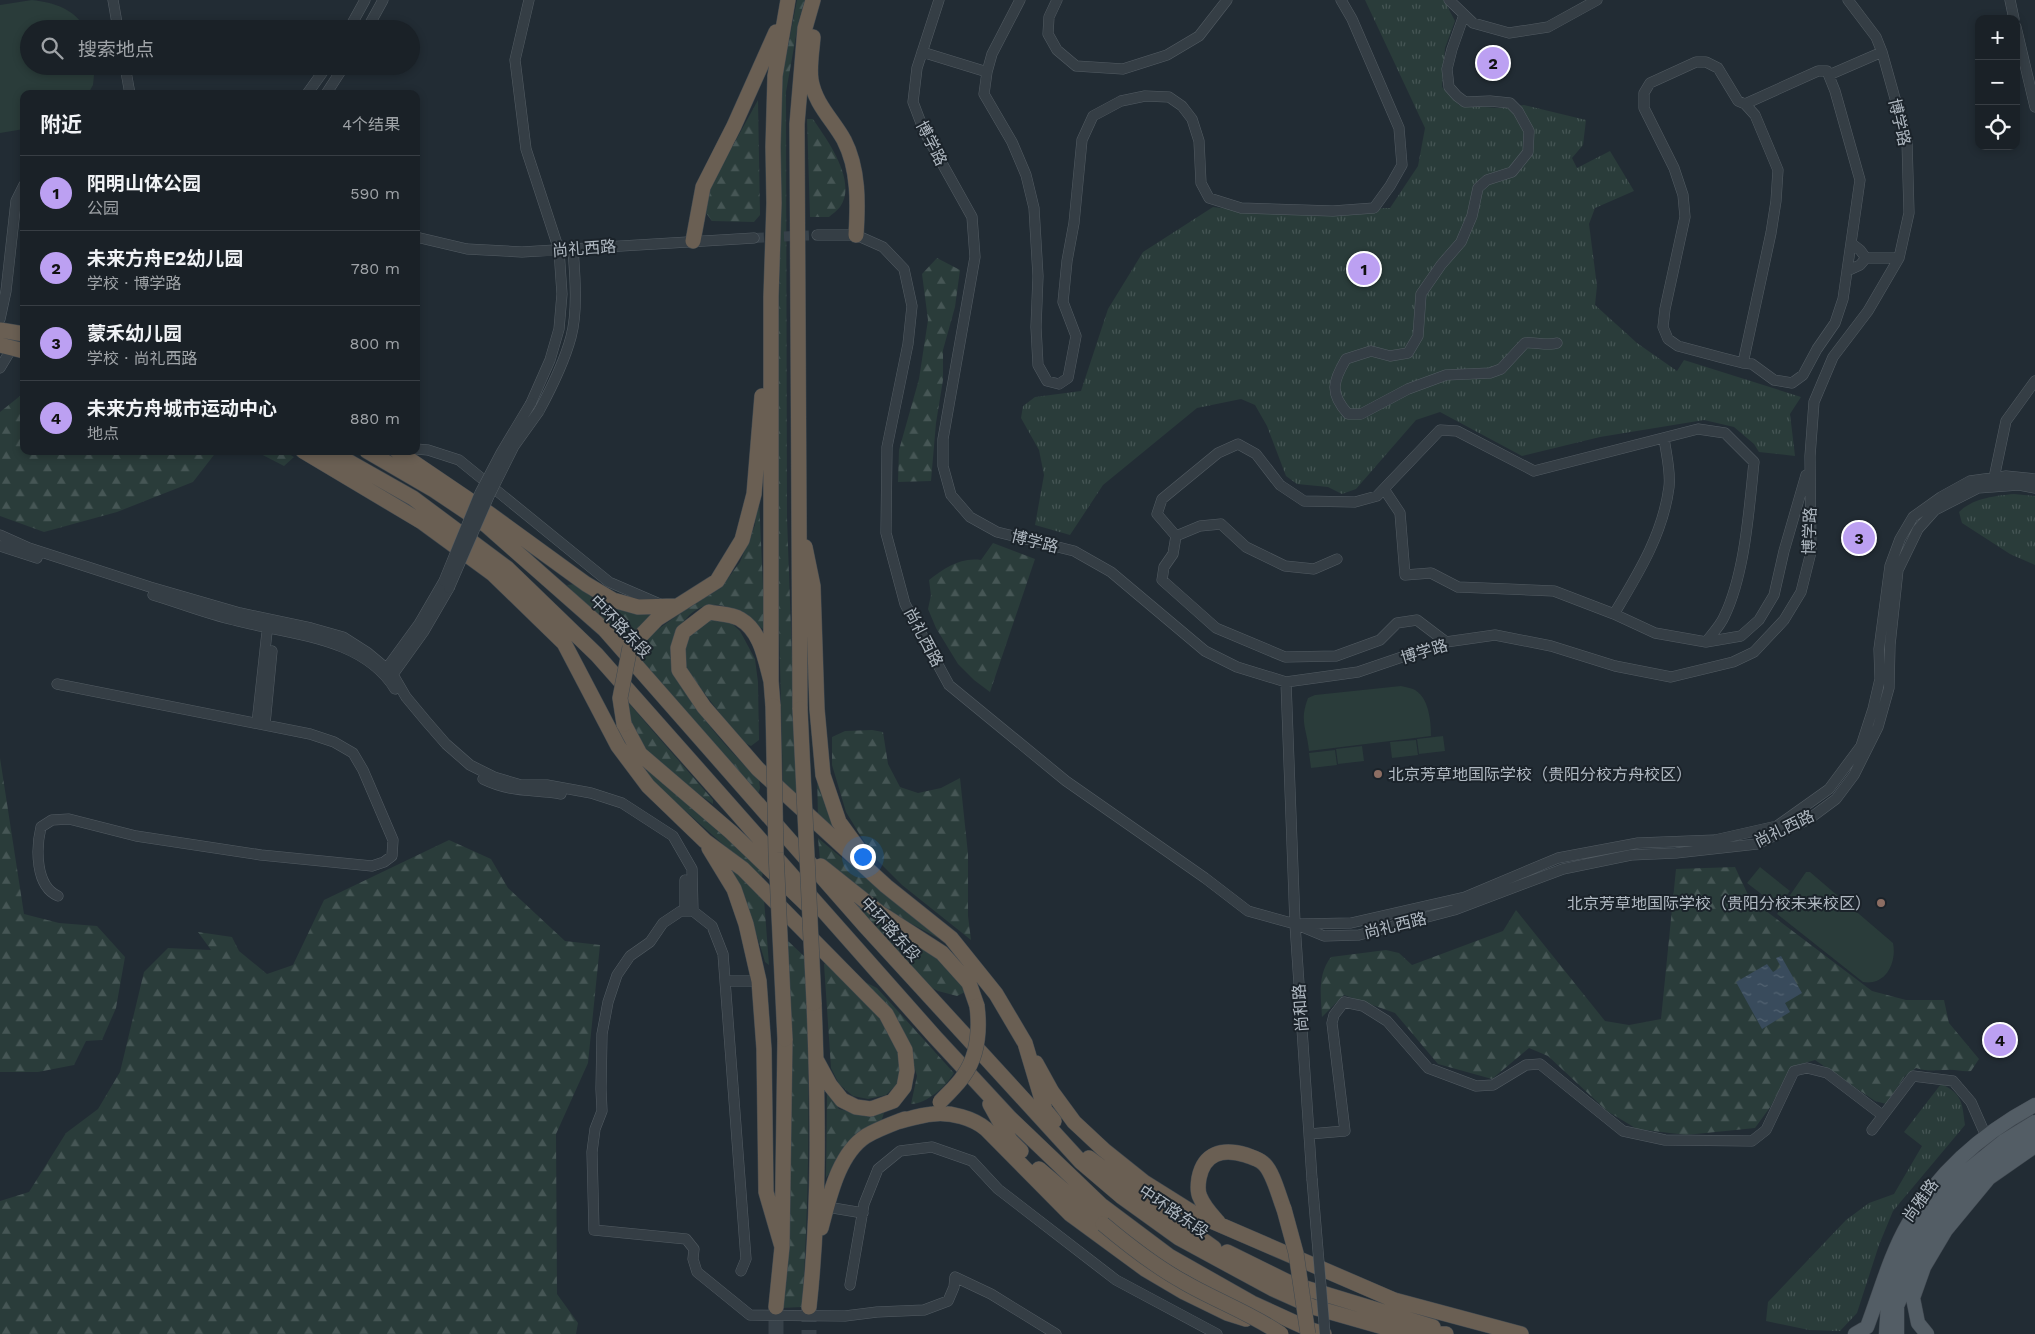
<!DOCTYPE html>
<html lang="zh">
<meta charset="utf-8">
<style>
body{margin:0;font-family:"Work Sans","Noto Sans SC",sans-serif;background:#272e33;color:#f1f3f6}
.controls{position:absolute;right:15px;top:15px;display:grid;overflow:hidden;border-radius:10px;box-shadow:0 2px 8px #0003}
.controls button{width:45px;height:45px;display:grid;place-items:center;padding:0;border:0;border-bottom:1px solid #383e44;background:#1a2127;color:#f1f3f6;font:25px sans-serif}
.you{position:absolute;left:862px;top:856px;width:18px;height:18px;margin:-12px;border:4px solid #fff;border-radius:50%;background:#1a73e8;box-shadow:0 0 0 8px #1a73e833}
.badge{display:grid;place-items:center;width:32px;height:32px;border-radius:50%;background:#bca0f2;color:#111;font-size:16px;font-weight:700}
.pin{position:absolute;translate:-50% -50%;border:2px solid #fff;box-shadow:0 1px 5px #0006}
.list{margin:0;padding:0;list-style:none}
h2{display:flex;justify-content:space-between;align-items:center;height:65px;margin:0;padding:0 20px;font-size:21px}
h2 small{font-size:16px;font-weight:400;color:#9fa3a7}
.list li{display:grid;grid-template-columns:32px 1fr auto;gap:15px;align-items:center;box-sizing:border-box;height:75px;padding:0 20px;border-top:1px solid #383e44}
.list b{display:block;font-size:19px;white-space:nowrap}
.list p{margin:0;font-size:16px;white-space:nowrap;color:#9fa3a7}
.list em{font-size:16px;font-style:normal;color:#9fa3a7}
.icon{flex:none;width:28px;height:28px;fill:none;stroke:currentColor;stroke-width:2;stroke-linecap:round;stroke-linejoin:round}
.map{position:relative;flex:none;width:2035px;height:1334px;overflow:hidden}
.search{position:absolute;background:#1a2127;box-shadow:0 2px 8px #0003;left:20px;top:20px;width:400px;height:55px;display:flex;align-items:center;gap:12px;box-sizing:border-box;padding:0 18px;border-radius:28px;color:#9fa3a7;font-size:19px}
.panel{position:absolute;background:#1a2127;box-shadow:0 2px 8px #0003;left:20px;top:90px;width:400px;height:365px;border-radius:10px}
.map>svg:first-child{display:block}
.forest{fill:url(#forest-firs)}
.park{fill:url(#park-tufts)}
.pitch{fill:#2a3c3a}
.water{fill:url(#water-ripples)}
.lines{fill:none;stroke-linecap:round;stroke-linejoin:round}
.minor-tunnel{stroke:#374149;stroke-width:10;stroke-dasharray:10 5;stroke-linecap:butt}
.highway-tunnel{stroke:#374149;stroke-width:15;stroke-dasharray:15 8;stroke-linecap:butt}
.minor-casing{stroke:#535c63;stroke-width:11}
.major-casing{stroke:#3f474f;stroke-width:15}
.highway-casing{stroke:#404950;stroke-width:16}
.minor{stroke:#353e45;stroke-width:10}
.major{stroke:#535d65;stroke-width:14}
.highway{stroke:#6a5f53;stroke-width:15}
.minor-bridge-casing{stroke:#535c63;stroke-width:11;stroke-linecap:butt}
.highway-bridge-casing{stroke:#404950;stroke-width:16;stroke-linecap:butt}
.minor-bridge{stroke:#353e45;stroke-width:10}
.highway-bridge{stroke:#6a5f53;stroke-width:15}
.education-dot{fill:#8d6e63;stroke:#1b232a;stroke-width:2}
.labels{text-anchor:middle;stroke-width:4;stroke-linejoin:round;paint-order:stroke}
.street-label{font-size:16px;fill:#b0b9c2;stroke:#1b232a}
.poi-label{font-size:16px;fill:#b0b9c2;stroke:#1b232a;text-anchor:start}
</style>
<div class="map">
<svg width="2035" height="1334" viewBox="0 0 2035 1334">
<defs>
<pattern id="forest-firs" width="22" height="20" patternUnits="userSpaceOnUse" patternTransform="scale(1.25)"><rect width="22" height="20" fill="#2a3c3a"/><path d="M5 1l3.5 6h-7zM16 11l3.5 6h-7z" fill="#465655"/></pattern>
<pattern id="park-tufts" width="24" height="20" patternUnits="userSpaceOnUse" patternTransform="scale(1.25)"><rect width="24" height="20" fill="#2a3c3a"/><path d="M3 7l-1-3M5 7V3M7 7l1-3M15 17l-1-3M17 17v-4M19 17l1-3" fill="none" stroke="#465655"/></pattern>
<pattern id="water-ripples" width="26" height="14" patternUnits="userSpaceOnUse" patternTransform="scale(1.25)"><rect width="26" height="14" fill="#394b5c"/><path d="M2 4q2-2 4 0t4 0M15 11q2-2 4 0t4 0" fill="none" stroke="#536372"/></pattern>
</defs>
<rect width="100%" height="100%" fill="#222c34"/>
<path class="forest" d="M797,0H805L799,19L786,92L787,518L797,797L783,788L777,541L780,217L778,119L783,72Z
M758,100L760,215L754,222L712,221L706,213L709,189Z
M807,119H813C827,140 858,181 840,207C837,211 832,214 829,217H810Z
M937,258L960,270L955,307L943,350V380L936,423L931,481L898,482L899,450L919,379L928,320L922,274Z
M20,396H24V451H217L193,482L117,512L44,532L0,516V412Z
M255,451H284L294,457L284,466Z
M759,498L765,631C755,621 734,607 719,605C686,601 667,641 673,669C675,676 681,683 684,689C705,724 730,751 759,780L760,788L758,794L633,657L643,640L685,610L721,588L740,562L755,525L757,499Z
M993,543L1035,559L990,692L974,680L958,664L936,628L928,609L931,595L929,580C945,568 960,557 981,560Z
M575,584L610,606L653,616L625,648L567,585Z
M709,620H728L740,631L755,659L758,682L759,740L751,746L741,741L686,669L684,650L692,631Z
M626,700L713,800V804C688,787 643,757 631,731C627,722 628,709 626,700Z
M872,730L883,732L888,764L900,787L918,793L941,788L960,778L968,854V916L971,940L902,885L873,856L846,812L832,765V737L845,731Z
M0,758L24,914L59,923L97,926L125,957L116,1008L102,1040L86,1041L74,1065L38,1072H0Z
M646,770L657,776L763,866L762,879L654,783Z
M817,771L829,815L842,842L818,820Z
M818,838L836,853L951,945L871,902L820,861Z
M449,840L491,859L508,888L565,941L600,945L588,1063L556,1134L557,1294L578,1323L576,1334H0V1201L29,1192L66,1133L98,1109L120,1072L144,972L168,948L211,950L198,932L232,937L239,951L267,974L293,965L324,900Z
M725,862L764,899L769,965L765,962C755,926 742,894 725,862Z
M1735,867L1750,899L1872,991L1906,1000H1944L1949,1023L1979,1059L1971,1071C1962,1072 1955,1069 1946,1070C1932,1070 1930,1072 1916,1068L1905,1076L1886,1104L1875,1101L1815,1060L1791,1067L1771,1106L1755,1128L1686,1135L1637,1129L1607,1111L1548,1056L1529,1048L1492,1079L1438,1064L1395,1013L1344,995L1322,1017C1321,996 1317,975 1331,957L1386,950L1399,953L1412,965L1503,931L1516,910L1605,1021L1629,1025L1661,1019L1676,869Z
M855,904C893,926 946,949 965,992L957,996L938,991L924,984Z
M788,941L805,957C810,1074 810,1190 802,1307L781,1308Z
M827,963C852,987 889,1021 901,1054C903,1061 900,1074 900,1081L886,1095L868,1099L853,1096L839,1084L831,1068L824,964Z
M863,981L877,988L954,1073C946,1086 927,1104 911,1104L917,1076L908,1047Z
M827,1092L839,1109L865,1116L884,1113L881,1122L841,1156L826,1178Z"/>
<path class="park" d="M1365,0H1444L1455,21L1445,48L1442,87L1459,105L1498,108L1524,105L1586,120L1583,145L1572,158L1577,168L1610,151L1634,191L1595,208L1589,224L1597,286L1595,305L1637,343L1677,371L1684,360L1801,397L1790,414L1795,456L1759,452L1754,444L1734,427L1704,420L1600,437L1522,456L1440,412L1416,420L1356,489L1342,494L1328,487L1297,484L1286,476L1267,426L1255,405L1241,399L1197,408L1103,485L1070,535L1035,525L1044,475L1039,450L1021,418L1023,406L1035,397L1081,391L1108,309L1143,252L1213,207L1253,212L1390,208L1418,166L1425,128Z
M2014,494L2035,496V565L2010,554L1962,523L1959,512C1973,498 1995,496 2014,494Z
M1941,1084C1963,1094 1962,1103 1965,1125L1893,1211L1879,1245L1857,1313L1840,1331L1809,1330L1766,1321L1768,1302L1846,1220L1869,1203L1894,1194L1922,1146L1904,1132Z"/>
<path class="pitch" d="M32,0C55,3 73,8 86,29H29V66H95L93,85L88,94H24V129L0,133V5Z
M1401,686C1405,687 1410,688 1413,689C1429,696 1431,721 1431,736L1309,751C1307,729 1299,722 1308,698L1315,695Z
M1443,736L1445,751L1419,754L1417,739Z
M1416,740L1418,755L1392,758L1390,742Z
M1362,746L1364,761L1338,764L1336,749Z
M1335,750L1337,765L1311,768L1309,753Z
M1760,867L1790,891L1778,907L1747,883Z
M1806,872H1810L1893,943C1897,962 1886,986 1863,982L1777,914Z"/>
<path class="water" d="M1781,956L1802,993L1785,1003L1790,1012L1762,1029L1736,982L1767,964L1773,972L1781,967L1776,958Z"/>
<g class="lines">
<path class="minor-tunnel" d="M754,238L817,235"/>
<path class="highway-tunnel" d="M809,1307V1334
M776,1334V1307"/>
<g class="minor-casing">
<path id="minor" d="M113,0L118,29
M529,0L515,60L526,149L559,250L562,294L559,329L550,360L531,403
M939,0L917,68L913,102L924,131L972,217L975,257L943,439V466L951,495L970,517L997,532L1074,551L1111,572L1205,651L1237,667L1286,682L1358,672L1446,642L1495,635L1551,646L1615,666L1671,677L1733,662L1754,652L1784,620L1801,592L1811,552L1810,456L1814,402L1833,357L1868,311L1899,258L1909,213L1907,141L1882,52L1876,37L1848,0
M1020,0L992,54L987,72L984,94L1012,142L1026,175L1034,208L1038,276L1036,327L1038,365L1047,381L1059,384L1068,378L1076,336L1063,302L1067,261L1074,223L1082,140L1093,116L1121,101L1145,96L1169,97L1182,106L1192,119L1199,141L1201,183L1209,198L1241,208L1333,211L1374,208L1390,186L1402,165L1399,128L1352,19L1341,0
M1057,0L1049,17L1048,34L1057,50L1076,66L1123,69L1167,55L1199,36L1227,0
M1449,0L1473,23L1509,33L1548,27L1597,0
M2010,0L2014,19
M1464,15L1452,49L1447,69L1449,87L1457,96L1465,102L1490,101L1510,103L1518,111L1529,131L1528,152L1512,172L1487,180L1478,188L1472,216L1461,242L1441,265L1421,294L1418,336L1408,353L1390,356L1371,351L1346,359C1333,381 1329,393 1348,414H1361L1408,389L1446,375L1490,373L1501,369L1525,343C1535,342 1549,346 1557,343
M2016,27L2035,107
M349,29L365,0
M367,29L383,0
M922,52L987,72
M125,66L130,94
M1829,75L1882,52
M307,94L327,66
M326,94L344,66
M1745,104L1818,71H1827L1835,91L1860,180L1851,243L1860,250L1866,258H1899
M817,235H856L883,247L904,269L912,306L908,344L887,447L886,533L905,604L949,685L1066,781L1205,878L1248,911L1295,924L1324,936L1359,935L1454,910L1563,869L1631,855L1676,853L1757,844L1809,819L1836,799L1854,775L1878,727L1889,688L1890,645L1898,570L1918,529L1935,510L1978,488L2019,485L2035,488
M416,237L467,249L522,252L754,238
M1847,271L1851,243
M0,319L6,291L16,201L24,185
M1743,363L1771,233L1776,201L1778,170L1755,115L1745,104L1738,101L1718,68L1706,62H1696L1650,83L1644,93V108L1674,168L1683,195L1685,217L1665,309L1663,327L1668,339L1678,346L1723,358L1743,363L1752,364L1774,380L1792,383L1803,375L1817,349L1835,323L1843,299L1847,271L1860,265L1866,258
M0,368L12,348
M539,411C552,387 564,363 571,337C578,311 575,275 573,249
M416,449L428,450L459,460L609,582L660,604
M1994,478L2006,421L2035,381
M1384,489L1400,513L1405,575L1431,573L1458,587L1554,591L1614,614L1655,633L1706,642L1741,636L1759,620L1774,595L1784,551L1806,475
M0,535L29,548L150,587L240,613L311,628L343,637L368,653L392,673L406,697L426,721L446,744L470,765L494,777L521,785H547L591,793L622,803L673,836L692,869L693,911
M1176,536L1157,514L1162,499L1218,453L1238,444L1256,454L1280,485L1304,501L1355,502L1377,496L1440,430L1457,431L1534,471L1698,429L1725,433L1754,462C1749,510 1745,574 1724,617C1720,626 1712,634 1706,642
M0,546L37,558
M1337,559L1314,569L1285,566L1246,547L1221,524L1200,526L1176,536L1173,554L1164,567L1162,580L1216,628L1285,657L1336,656L1380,640L1397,623L1417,620L1446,642
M153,595C180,603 207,614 234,620C289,635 362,636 395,689
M1614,614C1638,574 1663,534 1669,487C1671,472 1666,453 1664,438
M384,672L419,624L444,581
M391,677L424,631L449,588
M1286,682L1295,924L1312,1179
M57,684L310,734L334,742L353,753L363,770L393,840L392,856L384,862L372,866L261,855L136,836L69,819L52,820L41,827C36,848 35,886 58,896
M257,723L268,623
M265,724L272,651
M483,779C512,793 531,789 561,794
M685,911V880
M1301,924L1351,923L1465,897L1558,858L1638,843L1715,840L1777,826L1829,789L1861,746L1873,709L1880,679L1879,649L1890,566L1900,539L1913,517L1941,497L1970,481L2006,476L2035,479
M725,981H759
M1872,1130L1913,1076L1953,1081L1971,1102L1986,1136
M1309,1134L1345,1131L1332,1023L1334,1015L1344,1002L1363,1006L1387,1021L1428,1068L1476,1086L1493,1085L1526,1065L1540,1064L1623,1131L1665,1140L1752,1141L1766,1130L1794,1071L1807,1068L1827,1073L1882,1115
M827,1207L863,1213
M741,1271L746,1259L723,954L712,926L693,911H681L663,923L650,942L630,956L617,975L608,1002L602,1034L601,1089L602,1111L595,1129L592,1152L594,1230L686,1239L694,1249L693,1259L697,1272L750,1315L845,1316L877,1312L924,1310L948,1301L954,1287L955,1277L991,1294L1056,1334
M850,1285L864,1204L878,1169L900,1151L932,1147L972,1161L998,1189L1116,1280L1217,1334"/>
</g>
<g class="major-casing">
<path id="major" d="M1855,1334L1867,1327C1880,1293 1890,1255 1908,1224C1938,1172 1983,1133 2035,1105
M1886,1334L1888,1304L1907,1249L1926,1220L1958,1178L2004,1141L2035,1122
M1897,1334V1306L1924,1244L1966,1187L2012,1148L2035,1135
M1927,1334L1918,1323L1913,1298L1924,1267L1946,1230L1989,1178L2035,1146"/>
</g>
<g class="highway-casing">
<path id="highway" d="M813,37C812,51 809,66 811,80C815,104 833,120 844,140C859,169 858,204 856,235
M693,241L703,187L734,126L776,32
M0,330L24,334
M0,345L24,351
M303,451L422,522L493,574L564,643L618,746L648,786L705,841L743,869L886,1014L905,1050L907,1071L904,1087L893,1101L871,1109L856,1107L842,1100L830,1085L817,1061
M330,451L413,498L507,568L597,655L935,1037L1010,1118L1101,1205L1169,1256L1252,1303L1311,1330L1324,1334
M367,451L434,490L486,525L605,630L865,926L1081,1162L1122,1197L1179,1238L1273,1289L1313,1307L1397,1331L1446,1334
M397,451L487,512L586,584L613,600L638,607L676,606
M805,547L813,586L817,709L823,775L839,822L866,859
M630,647L657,619L717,581L742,540L754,494L762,396
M771,681C765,659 761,631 740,619C732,614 718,614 709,612L683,632L678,648L679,670L704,707L758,769L886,886L951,938L996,994L1025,1043L1045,1110L1054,1121
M773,706L771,681V297L774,203L773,147L775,76L788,0
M800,709L797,124L805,28L813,0
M624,724L640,754L731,832L806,904
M709,848L734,889L746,924L759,981L764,1049L766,1192L782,1247
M821,866L880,913L942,953L969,983L977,1006
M1036,1063L1052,1092L1074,1122L1104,1150L1144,1182L1195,1214L1394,1300L1521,1334
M990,1104L1010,1140L1021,1151
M897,1122C909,1119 921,1115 933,1114C951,1112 973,1118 986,1129L1070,1214L1145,1269L1184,1292L1227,1313L1246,1319
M1089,1158L1214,1248
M1039,1169L1103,1224
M1218,1222C1211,1214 1204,1207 1200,1197C1197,1191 1198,1184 1199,1178C1204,1153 1222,1148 1246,1155C1251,1157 1259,1159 1263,1163C1273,1171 1279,1197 1284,1209
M821,1228C829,1199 838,1154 866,1136C878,1129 892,1124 905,1119
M1227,1252L1292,1284L1433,1327
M776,1307L782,1247L785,1039
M809,1307C820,1207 818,1104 814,1003"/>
</g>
<use href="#minor" class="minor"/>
<use href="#major" class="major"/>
<use href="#highway" class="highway"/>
<g class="minor-bridge-casing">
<path id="minor-bridge" d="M444,581L480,493L501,453L531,403
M449,588L489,496L514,446L539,411
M1312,1179L1325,1334"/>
</g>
<g class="highway-bridge-casing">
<path id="highway-bridge" d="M773,706L776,853L785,1039
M800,709L814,1003
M624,724L620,698L630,647
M940,1102C948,1093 958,1085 964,1075C978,1055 980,1030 977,1006
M1284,1209L1296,1253L1308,1334
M1103,1224C1128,1245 1153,1265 1182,1281C1214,1300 1249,1312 1281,1334"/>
</g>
<use href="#minor-bridge" class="minor-bridge"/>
<use href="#highway-bridge" class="highway-bridge"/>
</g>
<g class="education-dot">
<circle cx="1378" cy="774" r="5"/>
<circle cx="1881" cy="903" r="5"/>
</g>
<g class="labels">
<g class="street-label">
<text transform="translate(1900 122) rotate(77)" y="6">博学路</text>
<text transform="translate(932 143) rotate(63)" y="6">博学路</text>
<text transform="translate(584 248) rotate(-4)" y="6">尚礼西路</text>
<text transform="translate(1809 531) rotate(-88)" y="6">博学路</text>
<text transform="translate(1035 541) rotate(14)" y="6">博学路</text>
<text transform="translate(621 626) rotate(46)" y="6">中环路东段</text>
<text transform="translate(924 637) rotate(62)" y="6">尚礼西路</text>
<text transform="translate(1424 651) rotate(-17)" y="6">博学路</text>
<text transform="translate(1784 828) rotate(-26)" y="6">尚礼西路</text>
<text transform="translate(1395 925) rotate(-14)" y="6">尚礼西路</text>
<text transform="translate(891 929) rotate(48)" y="6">中环路东段</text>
<text transform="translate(1300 1008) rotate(-94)" y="6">尚和路</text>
<text transform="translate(1920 1200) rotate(-54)" y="6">尚雅路</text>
<text transform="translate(1174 1211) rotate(34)" y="6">中环路东段</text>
</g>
<g class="poi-label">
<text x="1388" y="780">北京芳草地国际学校（贵阳分校方舟校区）</text>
<text x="1871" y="909" text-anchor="end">北京芳草地国际学校（贵阳分校未来校区）</text>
</g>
</g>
</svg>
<div class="controls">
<button>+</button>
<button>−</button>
<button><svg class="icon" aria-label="locate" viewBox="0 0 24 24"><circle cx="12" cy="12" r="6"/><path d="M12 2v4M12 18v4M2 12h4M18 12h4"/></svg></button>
</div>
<div class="you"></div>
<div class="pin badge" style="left:1364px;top:269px">1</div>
<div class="pin badge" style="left:1493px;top:63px">2</div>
<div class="pin badge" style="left:1859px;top:538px">3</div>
<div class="pin badge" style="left:2000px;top:1040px">4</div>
<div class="search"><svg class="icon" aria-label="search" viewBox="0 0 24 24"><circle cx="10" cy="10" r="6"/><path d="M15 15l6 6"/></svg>搜索地点</div>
<section class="panel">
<h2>附近<small>4个结果</small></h2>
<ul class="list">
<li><span class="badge">1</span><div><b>阳明山体公园</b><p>公园</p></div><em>590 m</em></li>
<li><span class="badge">2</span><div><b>未来方舟E2幼儿园</b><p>学校 · 博学路</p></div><em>780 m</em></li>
<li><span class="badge">3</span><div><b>蒙禾幼儿园</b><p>学校 · 尚礼西路</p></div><em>800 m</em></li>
<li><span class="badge">4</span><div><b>未来方舟城市运动中心</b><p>地点</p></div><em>880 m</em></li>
</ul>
</section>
</div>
